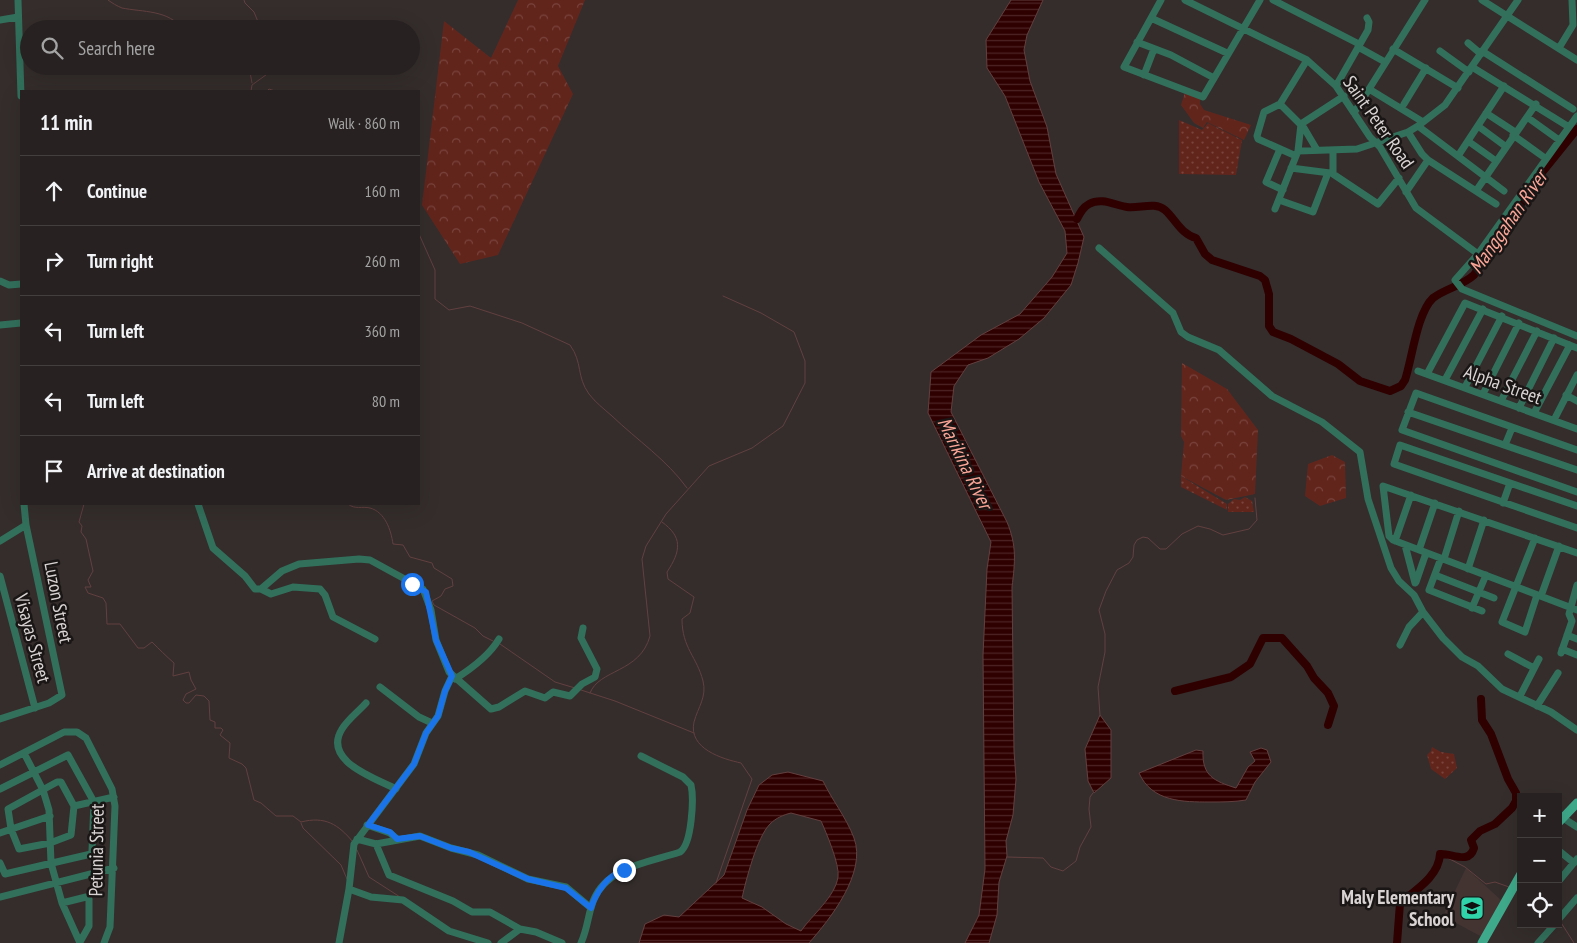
<!DOCTYPE html>
<meta charset="utf-8">
<style>
body{margin:0;font-family:"PT Sans Narrow",sans-serif;background:#2f2a2a;color:#f1f3f6}
.controls{position:absolute;right:15px;bottom:15px;display:grid;overflow:hidden;border-radius:0px;box-shadow:0 5px 20px #0002}
.controls button{width:45px;height:45px;display:grid;place-items:center;padding:0;border:0;border-bottom:1px solid #433f3f;background:#272221;color:#f1f3f6;font:25px sans-serif}
.stop{position:absolute;width:15px;height:15px;margin:-11px;border:4px solid #1a73e8;border-radius:50%;background:#fff}
.stop.end{background:#1a73e8;border-color:#fff;box-shadow:0 1px 5px #0008}
.list{margin:0;padding:0;list-style:none}
h2{display:flex;justify-content:space-between;align-items:center;height:65px;margin:0;padding:0 20px;font-size:21px}
h2 small{font-size:16px;font-weight:400;color:#a4a4a5}
.list li{display:grid;grid-template-columns:32px 1fr auto;gap:15px;align-items:center;box-sizing:border-box;height:70px;padding:0 20px;border-top:1px solid #433f3f}
.list b{display:block;font-size:19px;white-space:nowrap}
.list em{font-size:16px;font-style:normal;color:#a4a4a5}
.icon{flex:none;width:28px;height:28px;fill:none;stroke:currentColor;stroke-width:2;stroke-linecap:round;stroke-linejoin:round}
.map{position:relative;flex:none;width:1577px;height:943px;overflow:hidden}
.search{position:absolute;background:#272221;box-shadow:0 5px 20px #0002;left:20px;top:20px;width:400px;height:55px;display:flex;align-items:center;gap:12px;box-sizing:border-box;padding:0 18px;border-radius:28px;color:#a4a4a5;font-size:19px}
.panel{position:absolute;background:#272221;box-shadow:0 5px 20px #0002;left:20px;top:90px;width:400px;height:415px;border-radius:0px}
.map>svg:first-child{display:block}
.built{fill:#433432}
.green{fill:url(#green-dots)}
.forest{fill:url(#forest-crowns)}
.water{fill:url(#water-rules);stroke:#62403f;fill-rule:evenodd}
.lines{fill:none;stroke-linecap:round;stroke-linejoin:round}
.stream{stroke:#62403f;stroke-width:1}
.river{stroke:#2f0000;stroke-width:8}
.minor{stroke:#32705c;stroke-width:7}
.major{stroke:#3faa8b;stroke-width:9}
.route{stroke:#1a73e8;stroke-width:6}
.labels{text-anchor:middle;stroke-width:5;stroke-linejoin:round;paint-order:stroke}
.street-label{font-size:19px;fill:#d9d4d3;stroke:#1a1616}
.poi-label{font-size:19px;font-weight:bold;fill:#d9d4d3;stroke:#1a1616;text-anchor:end}
.water-label{font-size:20px;font-style:italic;fill:#fba697;stroke:#1a1616}
</style>
<div class="map">
<svg width="1577" height="943" viewBox="0 0 1577 943">
<defs>
<pattern id="green-dots" width="8" height="8" patternUnits="userSpaceOnUse" patternTransform="scale(1.25)"><rect width="8" height="8" fill="#62251c"/><path d="M2 2h.1M6 6h.1" fill="none" stroke="#78443c" stroke-width="1.8" stroke-linecap="round"/></pattern>
<pattern id="forest-crowns" width="20" height="18" patternUnits="userSpaceOnUse" patternTransform="scale(1.25)"><rect width="20" height="18" fill="#62251c"/><path d="M2 6a3 3 0 1 1 6 0M12 15a3 3 0 1 1 6 0" fill="none" stroke="#78443c"/></pattern>
<pattern id="water-rules" width="6" height="5" patternUnits="userSpaceOnUse" patternTransform="scale(1.25)"><rect width="6" height="5" fill="#2f0000"/><path d="M0 2.5h6" fill="none" stroke="#4d2424"/></pattern>
</defs>
<rect width="100%" height="100%" fill="#342d2c"/>
<path class="built" d="M1466,868L1502,901L1482,937L1443,916Z"/>
<path class="green" d="M1179,120L1202,130L1208,123L1242,140L1236,175L1179,174Z
M1181,476L1227,504V510L1181,487Z
M1245,497L1252,501L1254,512H1228V504L1234,499L1240,500Z
M1432,747L1441,752L1454,754L1457,768L1445,779L1431,769L1427,755L1431,751Z"/>
<path class="forest" d="M518,0H585L558,66L573,94L498,255L460,264L422,205L444,21L491,58Z
M1185,92L1200,96V104L1204,110L1251,125L1244,140L1207,122L1203,128L1194,123L1181,105Z
M1182,363L1227,389L1258,430L1255,494L1226,500L1181,476L1184,442L1181,436Z
M1332,455L1345,462L1346,498L1320,506L1305,496L1308,464Z"/>
<path class="water" d="M1011,0H1043L1027,35L1024,50L1030,81L1047,127L1056,174L1084,237L1078,263L1071,285L1044,318L1019,339L988,358L968,365L954,386L951,412L1007,522C1017,546 1015,562 1012,587L1014,751L1016,779L1013,815L1006,841L1007,856L999,882L997,915L989,943H965L979,915L985,869L983,655L987,569L991,542L928,413L931,372L981,335L1020,314L1052,277L1067,253L1065,231L1039,182L1005,96L987,68L986,40Z
M1100,715L1111,730V778L1094,793L1088,781L1085,749Z
M1261,748L1267,750L1271,762L1255,782L1246,800C1234,802 1222,802 1210,802C1183,802 1152,802 1139,773L1196,750L1203,751C1202,776 1214,781 1236,788L1248,767L1255,761L1250,752Z
M788,772L823,781C832,800 846,817 854,838C867,873 830,919 809,943H639L645,924L664,915L679,917L724,875L747,810L759,785L772,775ZM791,813L821,821C826,832 840,865 838,877C835,897 812,915 801,931L786,924L762,907L742,898C746,880 757,837 770,824C776,818 783,815 791,813Z"/>
<g class="lines">
<path class="stream" d="M108,0C112,3 117,6 122,8C142,12 170,10 182,29
M244,0L245,3L254,12L261,29
M188,29L197,27L199,29
M239,66L236,72L239,74L250,72L252,83
M251,91L252,85L270,72L266,66
M267,91L269,89L275,91
M419,234L435,270V299L449,310L470,306L522,323L570,345C583,363 576,376 589,394C595,402 604,409 612,416C637,440 667,460 687,488
M84,504L79,522L82,526L81,532L86,539L93,571L88,580L91,587H85L88,593L103,598L106,603L107,624H120L138,648H144L152,642C159,649 166,656 174,663L173,676L189,672L191,680L196,689L186,694L183,700L186,703H189L196,695L204,696L209,701L210,720L215,722V728H221L223,730L220,735L230,743L229,758L242,764L246,768L254,800L261,803L276,816H293L301,822C325,816 338,824 353,842
M348,504C355,510 362,506 370,508C385,512 391,530 393,544L403,545L410,557L432,563L434,568L452,579L453,586L445,589L441,596L432,601L434,605L475,628L483,636L493,641
M662,522C683,537 681,551 667,572L668,579L694,597L690,613L682,619C682,648 697,657 703,681C707,697 698,707 694,722C688,749 723,759 741,763L752,779L716,883
M500,644L555,682L575,688
M581,690L615,701L694,733
M590,693C599,669 640,673 650,636L642,559L646,546L666,514L709,466L752,448L783,426L805,383V361L794,332L761,313L723,296
M1100,715L1098,687L1105,652V634L1099,610L1106,591L1117,570L1129,563L1133,557L1134,545L1137,540L1143,537L1148,538L1160,549H1166L1182,534L1198,526L1210,529L1223,535L1249,529L1257,520L1255,498
M301,823L303,828L341,865L347,879
M357,850L369,877L400,897
M1440,854L1465,867L1486,884L1495,882L1509,887
M1007,857L1043,858L1051,867L1063,871L1076,861L1080,847L1091,827L1089,809L1090,797L1093,793
M1560,921L1574,943"/>
<path class="river" d="M1077,219C1080,213 1083,207 1089,204C1102,197 1114,205 1127,207C1139,209 1155,201 1165,210C1176,220 1181,234 1196,238L1205,254L1212,260L1260,276L1265,280L1269,294V326L1273,332L1291,339L1338,364L1360,381L1390,391L1401,386L1405,380C1412,359 1417,313 1433,298C1446,288 1462,286 1474,275L1540,175L1577,129
M1175,691L1231,677L1250,664L1263,638H1282L1307,666L1314,678L1328,693L1334,706L1328,725
M1397,943L1400,903C1416,890 1439,876 1440,854C1452,853 1469,865 1474,848L1471,840L1480,831L1495,824L1512,808L1516,801V793L1508,779L1491,734L1482,720L1481,699"/>
<path class="minor" d="M18,0L21,96
M1161,0L1124,67L1203,97L1260,0
M1185,0L1307,60L1336,86L1370,137L1380,147L1416,208L1478,254
M1273,0L1359,44
M1482,0L1577,60
M1151,18L1227,53
M0,20L18,17
M1137,42L1171,55L1214,78
M1468,43L1481,54
M1358,47L1385,62
M1559,48L1573,25L1572,0
M1393,49L1458,88
M1440,51L1469,72
M1482,51L1573,109
M1472,67L1569,127
M1144,75L1154,49
M1336,86L1368,30L1369,22L1367,18
M1369,89L1423,122
M1280,104L1304,128L1317,150
M1404,104L1426,68
M1354,113L1425,0
M1486,113L1515,132
M1577,116L1478,254L1455,280L1462,289L1577,336
M1527,117L1559,140
M1418,126L1504,191
M1478,126L1505,146
M1408,132L1422,154L1428,160L1496,204
M1513,135L1545,158
M1468,141L1496,161
M1280,149L1266,182L1283,190
M1298,151L1357,149L1408,132L1418,126L1445,105L1518,0
M1333,151V174L1378,204L1399,178
M1296,156L1258,139L1257,136L1264,112L1280,104L1307,60
M1458,156L1504,86
M1291,168L1330,173
M1476,191L1536,104
M1406,192L1428,160
M1279,200L1313,212L1328,173
M1275,209L1298,151L1301,124L1344,96
M1099,248L1173,313L1181,332L1188,337L1219,350L1272,396L1322,422L1360,452L1368,499L1391,568L1399,581L1414,595L1423,612L1443,638L1462,657L1478,666L1502,689L1551,712L1577,730
M0,281L9,285L21,284
M0,325L21,323
M1418,371L1577,429
M1427,374L1465,303L1577,348
M1445,380L1483,309
M1465,387L1502,316
M1483,394L1519,323
M1566,395L1577,401
M1501,401L1537,331
M1519,408L1554,338
M1408,412L1577,470
M1534,413L1570,345
M1554,420L1577,375
M1505,445L1512,428
M1577,450L1416,393L1402,430L1577,492
M1503,503L1510,483
M198,504L213,548L245,576L255,589H261L282,571L299,564L359,559L370,560L423,589L431,610L436,640L449,672L491,709L499,707L525,691L545,698L553,692L570,696L582,684L595,677L597,669L581,638L583,628
M1577,506L1400,445L1394,464L1577,528
M1535,538L1502,622L1525,632L1537,595
M0,541L26,525
M1395,541L1411,495
M1405,545L1415,583
M1419,550L1435,503
M1577,553L1383,486L1389,536L1393,540L1577,610
M1441,558L1429,590L1482,611
M1444,559L1459,511
M1468,569L1484,520
M1435,575L1494,598
M0,576L35,708
M1416,582L1426,553
M261,589L271,594L293,587L320,589L325,595L333,617L375,639
M1541,596L1559,546
M1472,608L1486,575
M1567,635L1577,639
M1400,645L1409,627L1423,612
M1562,649L1577,655
M1561,653L1572,621L1569,614L1577,585
M1508,654L1534,668
M455,679C471,669 489,656 499,639
M380,687L419,717L432,723
M1520,696L1539,659
M366,703C359,711 348,719 342,729C322,761 375,778 396,789
M1537,706L1558,673
M0,719L49,703L62,695L26,525L24,504
M24,753L43,790L49,810L51,863L62,903L80,943
M0,765L64,732H77L86,738L112,789L115,806L110,927L104,943
M57,782H61L74,806L71,835L50,843L19,849L11,829L8,809Z
M0,789L68,755L94,802L92,851L91,854L5,874L0,863
M74,806L114,797
M1563,818L1577,827
M367,825L390,833L397,839
M0,833L50,816
M357,839L376,844L420,836L451,848L478,855L528,879L566,887L591,908
M376,844L389,875L453,901L472,912H490L520,929
M1558,850L1574,863
M1558,882L1577,859
M349,889L371,897L403,900L449,931L488,943
M0,897L114,868
M62,903L86,897L89,899V926L80,942
M1558,920L1577,898
M339,943L349,889L354,844L414,764L426,733L438,716L445,691L452,676
M501,943L520,929L536,932L562,943
M581,943C588,928 588,913 594,899C608,866 651,862 680,852C692,844 694,798 691,785L683,777L641,756
M1538,943L1555,924"/>
<path class="major" d="M1558,823L1577,803
M1482,943L1521,874"/>
</g>
<g class="lines">
<path class="route" d="M412,584L426,592L436,640L452,676L445,691L438,716L426,733L414,764L368,825L390,832L397,839L420,836L451,848L469,852L528,879L566,888L591,908C596,892 608,875 624,870"/>
</g>
<defs>
<g id="school-square" transform="scale(1.25)"><rect x="-9" y="-9" width="18" height="18" rx="4" fill="#2fd4aa" stroke="#1a1616"/><path d="M0-5L7-2L0 1L-7-2ZM-4 1L0 2.5L4 1V4Q0 6-4 4Z" fill="#111"/></g>
</defs>
<g fill-rule="evenodd">
<use href="#school-square" x="1472" y="908"/>
</g>
<g class="labels">
<g class="street-label">
<text transform="translate(1379 122) rotate(55)" y="7">Saint Peter Road</text>
<text transform="translate(1503 384) rotate(20)" y="7">Alpha Street</text>
<text transform="translate(59 602) rotate(79)" y="7">Luzon Street</text>
<text transform="translate(33 638) rotate(75)" y="7">Visayas Street</text>
<text transform="translate(96 850) rotate(-89)" y="7">Petunia Street</text>
</g>
<g class="poi-label">
<text x="1454" y="904">Maly Elementary<tspan x="1454" dy="22">School</tspan></text>
</g>
<g class="water-label">
<text transform="translate(1508 222) rotate(-55)" y="7">Manggahan River</text>
<text transform="translate(965 463) rotate(64)" y="7">Marikina River</text>
</g>
</g>
</svg>
<div class="controls">
<button>+</button>
<button>−</button>
<button><svg class="icon" aria-label="locate" viewBox="0 0 24 24"><circle cx="12" cy="12" r="6"/><path d="M12 2v4M12 18v4M2 12h4M18 12h4"/></svg></button>
</div>
<div class="stop" style="left:412px;top:584px"></div>
<div class="stop end" style="left:624px;top:870px"></div>
<div class="search"><svg class="icon" aria-label="search" viewBox="0 0 24 24"><circle cx="10" cy="10" r="6"/><path d="M15 15l6 6"/></svg>Search here</div>
<section class="panel">
<h2>11 min<small>Walk · 860 m</small></h2>
<ul class="list">
<li><svg class="icon" aria-label="ahead" viewBox="0 0 24 24"><path d="M12 20V5M6 11l6-6 6 6"/></svg><div><b>Continue</b></div><em>160 m</em></li>
<li><svg class="icon" aria-label="right" viewBox="0 0 24 24"><path d="M7 20v-9h11M14 6l5 5-5 5"/></svg><div><b>Turn right</b></div><em>260 m</em></li>
<li><svg class="icon" aria-label="left" viewBox="0 0 24 24"><path d="M17 20v-9H6M10 6l-5 5 5 5"/></svg><div><b>Turn left</b></div><em>360 m</em></li>
<li><svg class="icon" aria-label="left" viewBox="0 0 24 24"><path d="M17 20v-9H6M10 6l-5 5 5 5"/></svg><div><b>Turn left</b></div><em>80 m</em></li>
<li><svg class="icon" aria-label="arrive" viewBox="0 0 24 24"><path d="M6 21V4h12l-3 4 3 4H6"/></svg><div><b>Arrive at destination</b></div></li>
</ul>
</section>
</div>
